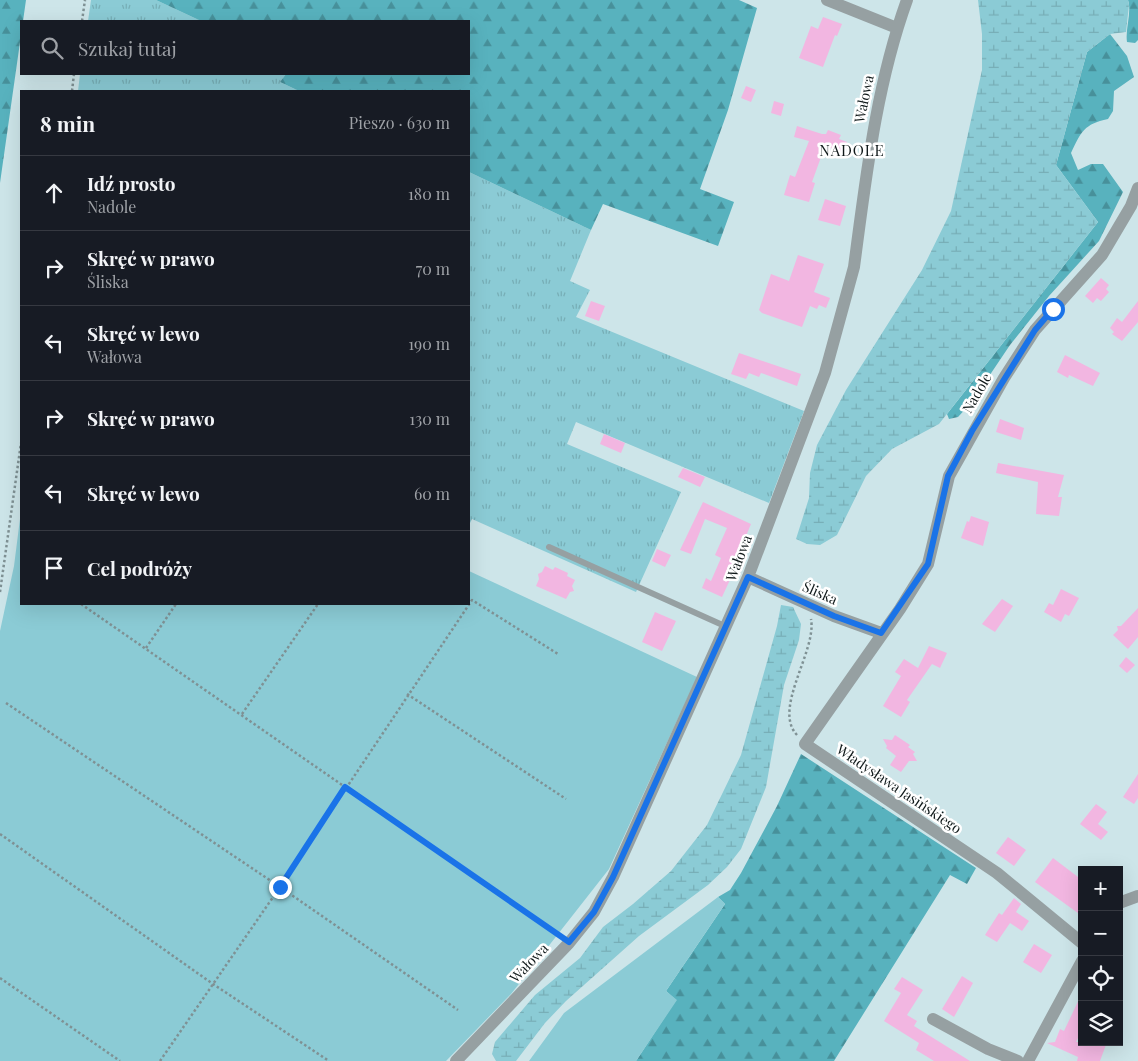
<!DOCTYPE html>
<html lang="pl">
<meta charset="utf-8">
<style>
body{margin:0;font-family:"Playfair Display",serif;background:#20242c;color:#f1f3f6}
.controls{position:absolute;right:15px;bottom:15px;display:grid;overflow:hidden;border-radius:0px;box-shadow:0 5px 20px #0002}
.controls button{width:45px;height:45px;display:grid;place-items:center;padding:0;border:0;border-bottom:1px solid #363941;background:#171b24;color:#f1f3f6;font:25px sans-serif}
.stop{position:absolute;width:15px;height:15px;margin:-11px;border:4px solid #1a73e8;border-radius:50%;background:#fff}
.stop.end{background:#1a73e8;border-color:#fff;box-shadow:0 1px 5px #0008}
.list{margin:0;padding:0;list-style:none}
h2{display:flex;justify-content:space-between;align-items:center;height:65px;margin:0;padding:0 20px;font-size:21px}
h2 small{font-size:16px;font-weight:400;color:#9ea1a6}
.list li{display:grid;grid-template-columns:32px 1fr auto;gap:15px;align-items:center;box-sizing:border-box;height:75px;padding:0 20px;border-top:1px solid #363941}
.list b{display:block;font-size:19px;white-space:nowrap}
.list p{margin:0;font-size:16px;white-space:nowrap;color:#9ea1a6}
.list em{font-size:16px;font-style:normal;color:#9ea1a6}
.icon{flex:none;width:28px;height:28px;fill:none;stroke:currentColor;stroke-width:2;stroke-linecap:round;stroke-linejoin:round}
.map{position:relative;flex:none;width:1138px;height:1061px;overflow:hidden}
.search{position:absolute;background:#171b24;box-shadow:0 5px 20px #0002;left:20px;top:20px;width:450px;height:55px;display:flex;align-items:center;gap:12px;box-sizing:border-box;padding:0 18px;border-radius:0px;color:#9ea1a6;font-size:19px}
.panel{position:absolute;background:#171b24;box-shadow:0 5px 20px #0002;left:20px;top:90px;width:450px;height:515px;border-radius:0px}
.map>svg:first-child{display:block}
.grass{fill:url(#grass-tufts)}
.forest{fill:url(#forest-firs)}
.wetland{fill:url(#wetland-marsh)}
.green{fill:#8bcbd5}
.building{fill:#f2b6e1}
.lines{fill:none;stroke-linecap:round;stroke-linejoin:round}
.path{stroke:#7f9194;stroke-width:2.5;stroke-dasharray:2.5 2.5;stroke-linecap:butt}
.lane{stroke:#96a0a2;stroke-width:6}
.street{stroke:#96a0a2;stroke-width:12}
.route{stroke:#1a73e8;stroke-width:6}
.labels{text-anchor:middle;stroke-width:5;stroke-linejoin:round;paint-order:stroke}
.street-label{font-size:14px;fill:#0f1819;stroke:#fff}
.neighbourhood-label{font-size:15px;letter-spacing:1px;fill:#0f1819;stroke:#fff}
</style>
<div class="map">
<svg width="1138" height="1061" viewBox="0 0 1138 1061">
<defs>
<pattern id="grass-tufts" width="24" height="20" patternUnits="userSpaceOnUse" patternTransform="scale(1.25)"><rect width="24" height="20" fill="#8bcbd5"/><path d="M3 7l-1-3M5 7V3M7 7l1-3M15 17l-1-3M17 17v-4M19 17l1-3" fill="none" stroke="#77aeb6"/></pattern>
<pattern id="forest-firs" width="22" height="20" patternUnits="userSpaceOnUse" patternTransform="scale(1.25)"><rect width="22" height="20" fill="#58b2be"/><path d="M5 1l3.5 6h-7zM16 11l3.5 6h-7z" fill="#47909a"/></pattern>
<pattern id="wetland-marsh" width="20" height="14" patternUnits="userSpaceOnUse" patternTransform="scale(1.25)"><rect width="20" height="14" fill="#8bcbd5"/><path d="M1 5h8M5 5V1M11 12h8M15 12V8" fill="none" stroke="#77aeb6"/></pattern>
</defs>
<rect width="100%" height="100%" fill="#cde5e9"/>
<path class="grass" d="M91,0H156L201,21H88Z
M80,74H286L280,82L299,91H78Z
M469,172L591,230L570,281L590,290L576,317L804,411L769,503L576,422L567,444L681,492L636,592L472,519L469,525Z"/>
<path class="forest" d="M0,0H26L0,183Z
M156,0H739L757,8L728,110L700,189L734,202L718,246L603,204L591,230L469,172V91H299L280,82L286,74H469V21H201Z
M1128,0H1138V40L1135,43L1127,42C1125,29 1132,13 1128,0Z
M1110,34L1127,56L1134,77L1114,91L1113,111L1108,119C1084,124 1081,132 1071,153L1078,170L1091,164H1103L1123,192L1099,241L1049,296L1010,345L971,403L958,417L949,419L947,414L1098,222L1056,165L1087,52Z
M801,754L976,868L967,884L950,875L834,1061H636L676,1000L666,991L725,904L718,897L730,890L741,873L777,806Z"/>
<path class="wetland" d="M978,0H1128L1129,5L1126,32L1110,34L1087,52L1056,165L1098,222L939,424L892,449L866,476L837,535L820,545L807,544L796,539L809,498L810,473L817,445L846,390L922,270L951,211L982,70V34Z
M781,605L793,607L801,624L799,640L784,685L766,787L741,849L727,867L708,885L639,936L566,1001L545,1023L516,1061H496L492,1054L495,1042L535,995L580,958L603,927L633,904L671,871L707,825L741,755L777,626Z"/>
<path class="green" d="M21,511V604H469V571L697,677L609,869L511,994L446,1061H0V631L14,566Z
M718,897L725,904L666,991L677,1000L636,1061H529L564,1013Z"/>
<path class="building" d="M823,17L842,24L837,36L835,35L823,67L799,58L811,26L818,29Z
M746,86L756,90L751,102L741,98Z
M774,101L784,104L781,116L771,113Z
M797,126L822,134H826L828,130L841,135L839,139L847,142L844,153L825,146L812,182L815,183L809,202L784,195L790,175L795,177L809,141L794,137Z
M825,199L846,206L840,226L818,220Z
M798,255L824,264L814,292L830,298L826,308L819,305L817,309L810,306L802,327L762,313L759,310L771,274L789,281Z
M1101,278L1109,285L1106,289L1109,292L1101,301L1097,298L1093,303L1085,296Z
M591,301L605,306L599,321L585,316Z
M1138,301V322L1122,341L1112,334L1114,332L1110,328L1117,318L1122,322Z
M739,353L801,374L797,386L761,373L759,377L749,373L746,379L731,374Z
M1065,355L1100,373L1093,386L1069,375L1068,378L1057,372Z
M1000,419L1024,428L1021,440L996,432Z
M604,434L625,443L621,453L600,444Z
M998,463L1064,475L1058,497H1062L1059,516L1036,514L1038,482L996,473Z
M683,468L705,477L700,487L678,477Z
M703,502L751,524L738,555L741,556L722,597L702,588L706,578L711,581L721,558L715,555L727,528L705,519L691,554L680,550Z
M971,516L989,522L983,546L961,538L967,521L969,522Z
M657,549L671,555L665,567L652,561Z
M545,566L553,570L555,567L568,573L567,576L575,580L572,586L574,591L570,592L566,599L536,586L539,579L538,574L542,572Z
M1061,589L1079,598L1069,616L1065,614L1061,622L1044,612L1049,603L1053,605Z
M1002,599L1013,606L995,632L982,624Z
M1138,608V637L1128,649L1113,635L1118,630L1117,626H1121Z
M655,612L676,621L662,651L642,642Z
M929,646L947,653L940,668L932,664L907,700L910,702L901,717L883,706L901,676L895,672L904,659L918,668Z
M1126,657L1135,665L1127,673L1119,666Z
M895,735L910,745L908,747L915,752L913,754L917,761H909L901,772L890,765L896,756L886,748L887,746L883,739L892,740Z
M1138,774V798L1134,804L1123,797Z
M1096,804L1107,812L1098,824L1108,832L1101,840L1080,824Z
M1008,837L1026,850L1014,866L996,853Z
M1053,858L1082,880V916L1035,882Z
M1014,898L1021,904L1016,912L1029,921L1022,931L1010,923L997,942L985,935L999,913L1002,915Z
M1034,944L1052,955L1041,973L1023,962Z
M962,976L973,983L954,1017L942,1009Z
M902,977L923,990L907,1015L917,1021L914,1026L970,1061H934L916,1050L919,1043L884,1021L901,993L894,989Z
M1082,993V1030L1076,1042H1107L1100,1061H1077L1078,1057L1047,1043L1055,1042L1060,1029L1064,1031Z"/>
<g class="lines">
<path class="path" d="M82,21L85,0
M72,91L74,74
M0,592L21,443
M81,604L560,936
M146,648L176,604
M407,694L566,799
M6,703L280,887L458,1010
M242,714L318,604
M797,735C772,709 817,651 811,619
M0,834L213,984L329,1061
M0,978L120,1061
M160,1061L280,887L472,600L558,654"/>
<path class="lane" d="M549,547L727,627"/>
<path class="street" d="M827,0L897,28
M748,577L834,616L881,633
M1119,903L1138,896
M1082,943L997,873L805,744L900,609L928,564L949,476L1004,378L1035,330L1102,255L1131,206L1138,188
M933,1019L988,1049L1018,1061
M456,1061L569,943L594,912L613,877L748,577L825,373L854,267C866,177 876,86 907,0
M1028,1061L1082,961"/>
</g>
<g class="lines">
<path class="route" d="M280,887L345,787L569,942L594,912L613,877L748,577L834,616L881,633L928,564L948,476L972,431L1035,330L1053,309"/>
</g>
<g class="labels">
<g class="street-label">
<text transform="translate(864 99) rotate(-78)" y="5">Wałowa</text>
<text transform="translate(977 393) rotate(-60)" y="5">Nadole</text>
<text transform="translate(739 558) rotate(-69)" y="5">Wałowa</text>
<text transform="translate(820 593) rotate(24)" y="5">Śliska</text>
<text transform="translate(899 789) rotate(34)" y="5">Władysława Jasińskiego</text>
<text transform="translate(529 963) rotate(-46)" y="5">Wałowa</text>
</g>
<g class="neighbourhood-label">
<text x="852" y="156">NADOLE</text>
</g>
</g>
</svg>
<div class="controls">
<button>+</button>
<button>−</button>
<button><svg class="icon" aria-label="locate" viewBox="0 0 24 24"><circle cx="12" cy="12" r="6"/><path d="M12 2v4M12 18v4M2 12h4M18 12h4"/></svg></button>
<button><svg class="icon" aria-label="layers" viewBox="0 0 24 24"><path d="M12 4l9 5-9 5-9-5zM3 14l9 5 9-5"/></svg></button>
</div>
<div class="stop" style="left:1053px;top:309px"></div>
<div class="stop end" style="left:280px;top:887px"></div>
<div class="search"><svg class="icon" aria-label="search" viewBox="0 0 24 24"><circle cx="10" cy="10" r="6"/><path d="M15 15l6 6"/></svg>Szukaj tutaj</div>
<section class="panel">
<h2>8 min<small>Pieszo · 630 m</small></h2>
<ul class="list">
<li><svg class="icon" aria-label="ahead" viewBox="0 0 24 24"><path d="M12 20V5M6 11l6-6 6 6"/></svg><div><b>Idź prosto</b><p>Nadole</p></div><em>180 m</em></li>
<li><svg class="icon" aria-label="right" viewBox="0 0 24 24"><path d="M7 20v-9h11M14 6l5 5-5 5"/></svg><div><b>Skręć w prawo</b><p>Śliska</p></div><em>70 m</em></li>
<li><svg class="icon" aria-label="left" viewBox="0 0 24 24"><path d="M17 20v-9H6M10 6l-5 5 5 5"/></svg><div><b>Skręć w lewo</b><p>Wałowa</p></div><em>190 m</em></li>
<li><svg class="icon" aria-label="right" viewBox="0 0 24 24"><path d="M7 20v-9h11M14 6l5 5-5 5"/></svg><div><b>Skręć w prawo</b></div><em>130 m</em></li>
<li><svg class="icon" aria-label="left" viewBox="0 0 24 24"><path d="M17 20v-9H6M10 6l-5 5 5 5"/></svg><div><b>Skręć w lewo</b></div><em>60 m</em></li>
<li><svg class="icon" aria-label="arrive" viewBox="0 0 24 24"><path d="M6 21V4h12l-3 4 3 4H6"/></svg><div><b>Cel podróży</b></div></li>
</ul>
</section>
</div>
